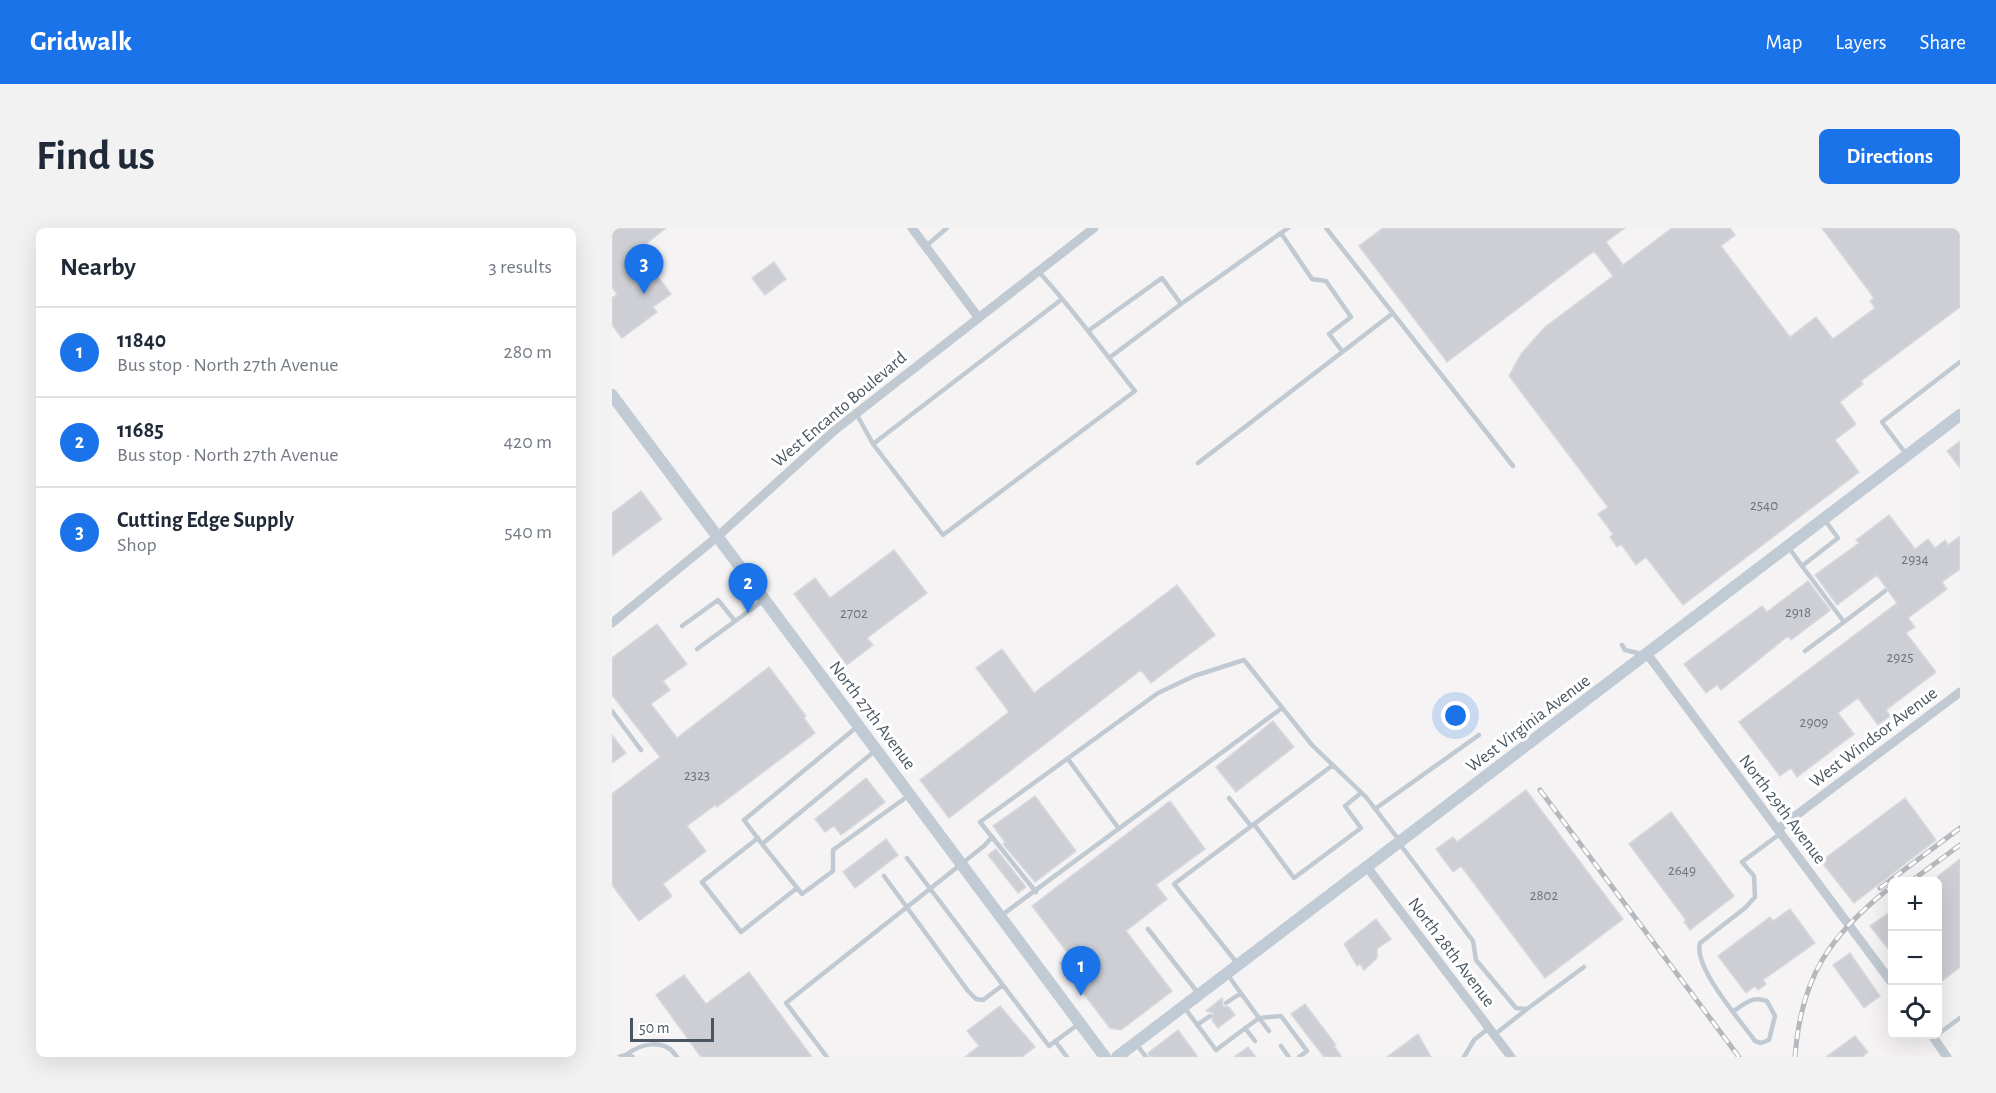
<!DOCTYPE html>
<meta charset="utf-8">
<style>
body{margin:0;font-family:"Alegreya Sans",sans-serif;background:#f2f2f3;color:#1f2937}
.controls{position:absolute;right:18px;bottom:18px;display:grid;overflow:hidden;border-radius:9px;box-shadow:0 6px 24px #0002}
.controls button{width:54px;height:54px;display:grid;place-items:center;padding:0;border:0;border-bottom:2px solid #e0e1e3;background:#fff;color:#1f2937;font:30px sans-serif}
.scale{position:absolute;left:18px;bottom:15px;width:84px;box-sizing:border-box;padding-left:6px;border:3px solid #4a5661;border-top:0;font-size:16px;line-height:21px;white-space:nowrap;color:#4a5661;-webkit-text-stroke:4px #fff;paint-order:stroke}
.you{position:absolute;left:844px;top:488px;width:21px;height:21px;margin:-15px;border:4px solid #fff;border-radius:50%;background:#1a73e8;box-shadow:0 0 0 9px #1a73e833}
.badge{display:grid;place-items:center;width:39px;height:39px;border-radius:50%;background:#1a73e8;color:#fff;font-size:20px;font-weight:700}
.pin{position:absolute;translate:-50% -50px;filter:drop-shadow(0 2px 3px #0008)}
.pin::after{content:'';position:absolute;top:32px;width:21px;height:18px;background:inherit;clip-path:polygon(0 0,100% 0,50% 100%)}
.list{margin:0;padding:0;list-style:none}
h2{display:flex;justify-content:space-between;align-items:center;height:78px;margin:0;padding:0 24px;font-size:26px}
h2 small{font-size:20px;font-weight:400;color:#747a83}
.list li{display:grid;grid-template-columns:39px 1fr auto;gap:18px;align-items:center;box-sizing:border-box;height:90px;padding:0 24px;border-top:2px solid #e0e1e3}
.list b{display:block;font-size:22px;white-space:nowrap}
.list p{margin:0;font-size:20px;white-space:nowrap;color:#747a83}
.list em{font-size:20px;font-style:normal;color:#747a83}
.icon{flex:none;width:33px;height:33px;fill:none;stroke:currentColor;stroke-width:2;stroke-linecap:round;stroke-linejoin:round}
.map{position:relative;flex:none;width:1348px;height:829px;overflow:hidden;border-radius:9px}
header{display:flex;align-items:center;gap:36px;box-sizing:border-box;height:84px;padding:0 30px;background:#1a73e8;color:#fff}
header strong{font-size:28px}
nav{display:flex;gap:33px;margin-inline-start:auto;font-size:21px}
.intro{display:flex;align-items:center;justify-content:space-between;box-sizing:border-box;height:144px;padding:0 36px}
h1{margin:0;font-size:42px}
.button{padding:15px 27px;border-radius:9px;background:#1a73e8;color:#fff;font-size:21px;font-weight:700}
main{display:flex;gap:36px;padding:0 36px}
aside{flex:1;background:#fff;border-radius:9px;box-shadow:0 6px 24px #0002}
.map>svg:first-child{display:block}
.building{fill:#cdcfd5;stroke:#d7d9de;stroke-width:1.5}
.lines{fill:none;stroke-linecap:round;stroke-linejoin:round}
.lane{stroke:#c1cad2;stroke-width:4.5}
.street{stroke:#c1cad2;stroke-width:9}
.secondary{stroke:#c1cbd6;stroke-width:12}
.rail-casing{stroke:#b5b8bd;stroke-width:5}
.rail{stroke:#fff;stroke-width:3;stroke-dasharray:9;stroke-linecap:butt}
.labels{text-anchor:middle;stroke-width:6;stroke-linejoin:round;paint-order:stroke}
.number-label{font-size:15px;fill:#6b747e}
.street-label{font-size:18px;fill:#4a5661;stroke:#fff}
</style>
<header>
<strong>Gridwalk</strong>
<nav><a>Map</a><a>Layers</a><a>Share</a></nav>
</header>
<div class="intro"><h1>Find us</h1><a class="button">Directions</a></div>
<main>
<aside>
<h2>Nearby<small>3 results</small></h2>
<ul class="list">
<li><span class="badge">1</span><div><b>11840</b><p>Bus stop · North 27th Avenue</p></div><em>280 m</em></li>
<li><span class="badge">2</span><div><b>11685</b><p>Bus stop · North 27th Avenue</p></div><em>420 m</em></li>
<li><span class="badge">3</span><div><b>Cutting Edge Supply</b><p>Shop</p></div><em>540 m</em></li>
</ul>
</aside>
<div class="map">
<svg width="1348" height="829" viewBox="0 0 1348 829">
<rect width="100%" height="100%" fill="#f5f3f3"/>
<path class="building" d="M0,0H54L26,22L59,66L41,79L45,84L10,110L0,97V70L5,66L0,59Z
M771,0H1013L994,14L1011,37L1060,0H1118L1123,7L1109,18L1178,109L1204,89L1221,111L1263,80L1258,73L1262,70L1210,0H1348V79L1249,153L1251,156L1228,174L1244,196L1223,212L1247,244L1071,377L1034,329L1024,337L1009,316L1005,319L998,309L1001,306L986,286L996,279L897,148L909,126L933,99L1001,48L982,23L835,134L747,18Z
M162,34L174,51L153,67L140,50Z
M1348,213V240L1335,223Z
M29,263L50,291L0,328V285Z
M1277,287L1303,321L1316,311L1323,320L1333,312L1336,317L1348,308V341L1330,354L1335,361L1296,390L1303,399L1294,405L1324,444L1274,482L1278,488L1266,497L1246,470L1226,485L1242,506L1185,549L1179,540L1168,548L1127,494L1285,375L1265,347L1225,377L1203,347L1247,315L1244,312Z
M282,322L315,365L255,410L261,417L235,437L182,366L203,350L218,370Z
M1196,353L1218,382L1216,384L1179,412L1176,408L1109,462L1105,457L1094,465L1072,436L1150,378L1155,384Z
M565,357L603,407L539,455L529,442L337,590L308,552L397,484L364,440L390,421L422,465Z
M45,396L75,436L51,453L58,462L39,476L65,510L157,439L194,488L192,490L203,505L105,579L103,577L75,598L94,623L51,656L60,668L27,693L0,657V566L48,529L0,467V430Z
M661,493L682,519L624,564L604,539Z
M0,507L14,525L0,535Z
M254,550L273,574L229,607L222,598L213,604L203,591Z
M914,562L1011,691L933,750L849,638L841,644L824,621L841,609L845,614Z
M423,568L464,623L423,654L391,616L393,614L381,598Z
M1293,570L1324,612L1242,675L1212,637L1215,629Z
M558,573L593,621L544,657L555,671L514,703L560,763L509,802L498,800L448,735L458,728L420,678Z
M1059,584L1122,668L1078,702L1072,694L1074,692L1017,616Z
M274,611L286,627L243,660L231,644Z
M384,621L414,659L406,665L376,627Z
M1348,631V739L1326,756V648Z
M1178,681L1203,715L1151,752L1154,756L1146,762L1143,758L1134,765L1106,728L1158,689L1161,693Z
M1281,682V727L1258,698Z
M764,691L779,711L765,721V730L752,742L748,736L745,738L732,716Z
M1238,725L1268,768L1252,780L1221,737Z
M137,744L200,829H89L44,767L72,747L94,776Z
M610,770L611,778L617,779L623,787L606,800L600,792L601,785L594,783Z
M693,776L724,817L722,818L730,829H712L679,786Z
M388,778L423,819L410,829H353L367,818L355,803Z
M566,802L586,829H538L536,825Z
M806,806L819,829H775Z
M1243,808L1256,824L1250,829H1214Z
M636,819L644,829H622Z"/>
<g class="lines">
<path class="lane" d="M714,0L901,238
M669,5L700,51L714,53L739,89L717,106L730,123
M314,18L335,0
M426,43C461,81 491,123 523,163L331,307L261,216L450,71
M476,103L550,50L569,76L676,0
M497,130L569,76
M244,185L261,216
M1294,226L1270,194L1348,134
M586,235L781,85
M1177,320L1190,338L1226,310L1212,291
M1190,338L1232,394L1273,363
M70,398L106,372L123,393
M1010,417L1013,422L1030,426
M85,421L152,372
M1193,423L1232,394
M0,483L29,522
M264,522L150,616L190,666L221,643V622L296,568
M456,531L507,601
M617,570L639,598
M763,581L867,507
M642,596L682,650L749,600L733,578L749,565
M380,609L424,664
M146,610L90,654L129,704L185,660
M787,615L861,713L864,732L904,780L915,781L972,739
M150,616L132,592L246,498
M295,630L437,818L468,795
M272,648L356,763L364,771L371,772L391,757
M390,687L670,480
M536,701L586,765
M625,735L562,656L721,537
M614,775L629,765
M572,779L604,822L647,790L615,746
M1122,783C1133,775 1141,768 1155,773L1163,788L1157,812L1149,815L1143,813C1128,792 1081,739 1088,715L1133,680L1143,669L1142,648L1130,634L1169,605
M647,790L669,788L695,823L687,829
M647,790L657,803
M585,797L598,788
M633,800L643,813
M1326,806L1348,790
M882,807L915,781
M443,813L455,829
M525,817L534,829
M669,818L677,829
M14,827C29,815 53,810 65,829
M7,829L14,827L21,829
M215,829L174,775L372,618L380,609L368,594L546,465L582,448L632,432L700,517L754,569L787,612
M852,829L862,812L877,800"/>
<path class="street" d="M300,0L366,89
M0,395L105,309L223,202L482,0
M1036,427L1280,755
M1166,601L1348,464
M755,639L899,829
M1319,806L1335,829"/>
<path class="secondary" d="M0,167L493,829
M505,829L1348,187"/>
<g class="rail-casing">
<path id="rail" d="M928,562L1127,829
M1298,654L1348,617
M1268,660L1348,600
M1183,829C1189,748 1218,707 1280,658"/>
</g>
<use href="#rail" class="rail"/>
</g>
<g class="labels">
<g class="number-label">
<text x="1152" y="282">2540</text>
<text x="1303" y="336">2934</text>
<text x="1186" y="389">2918</text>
<text x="242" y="390">2702</text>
<text x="1288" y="434">2925</text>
<text x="1202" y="499">2909</text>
<text x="85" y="552">2323</text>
<text x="1070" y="647">2649</text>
<text x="932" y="672">2802</text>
</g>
<g class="street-label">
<text transform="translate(227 181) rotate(-40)" y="6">West Encanto Boulevard</text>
<text transform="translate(261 487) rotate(53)" y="6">North 27th Avenue</text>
<text transform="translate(916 495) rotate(-37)" y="6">West Virginia Avenue</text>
<text transform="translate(1261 509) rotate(-37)" y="6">West Windsor Avenue</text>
<text transform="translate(1171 581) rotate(53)" y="6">North 29th Avenue</text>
<text transform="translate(840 724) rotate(53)" y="6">North 28th Avenue</text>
</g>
</g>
</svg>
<div class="controls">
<button>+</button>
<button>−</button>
<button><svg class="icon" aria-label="locate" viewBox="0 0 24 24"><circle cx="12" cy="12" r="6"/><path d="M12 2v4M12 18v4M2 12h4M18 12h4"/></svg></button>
</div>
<div class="scale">50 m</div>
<div class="you"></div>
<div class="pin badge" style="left:469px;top:768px">1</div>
<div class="pin badge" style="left:136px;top:385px">2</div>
<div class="pin badge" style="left:32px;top:66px">3</div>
</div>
</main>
